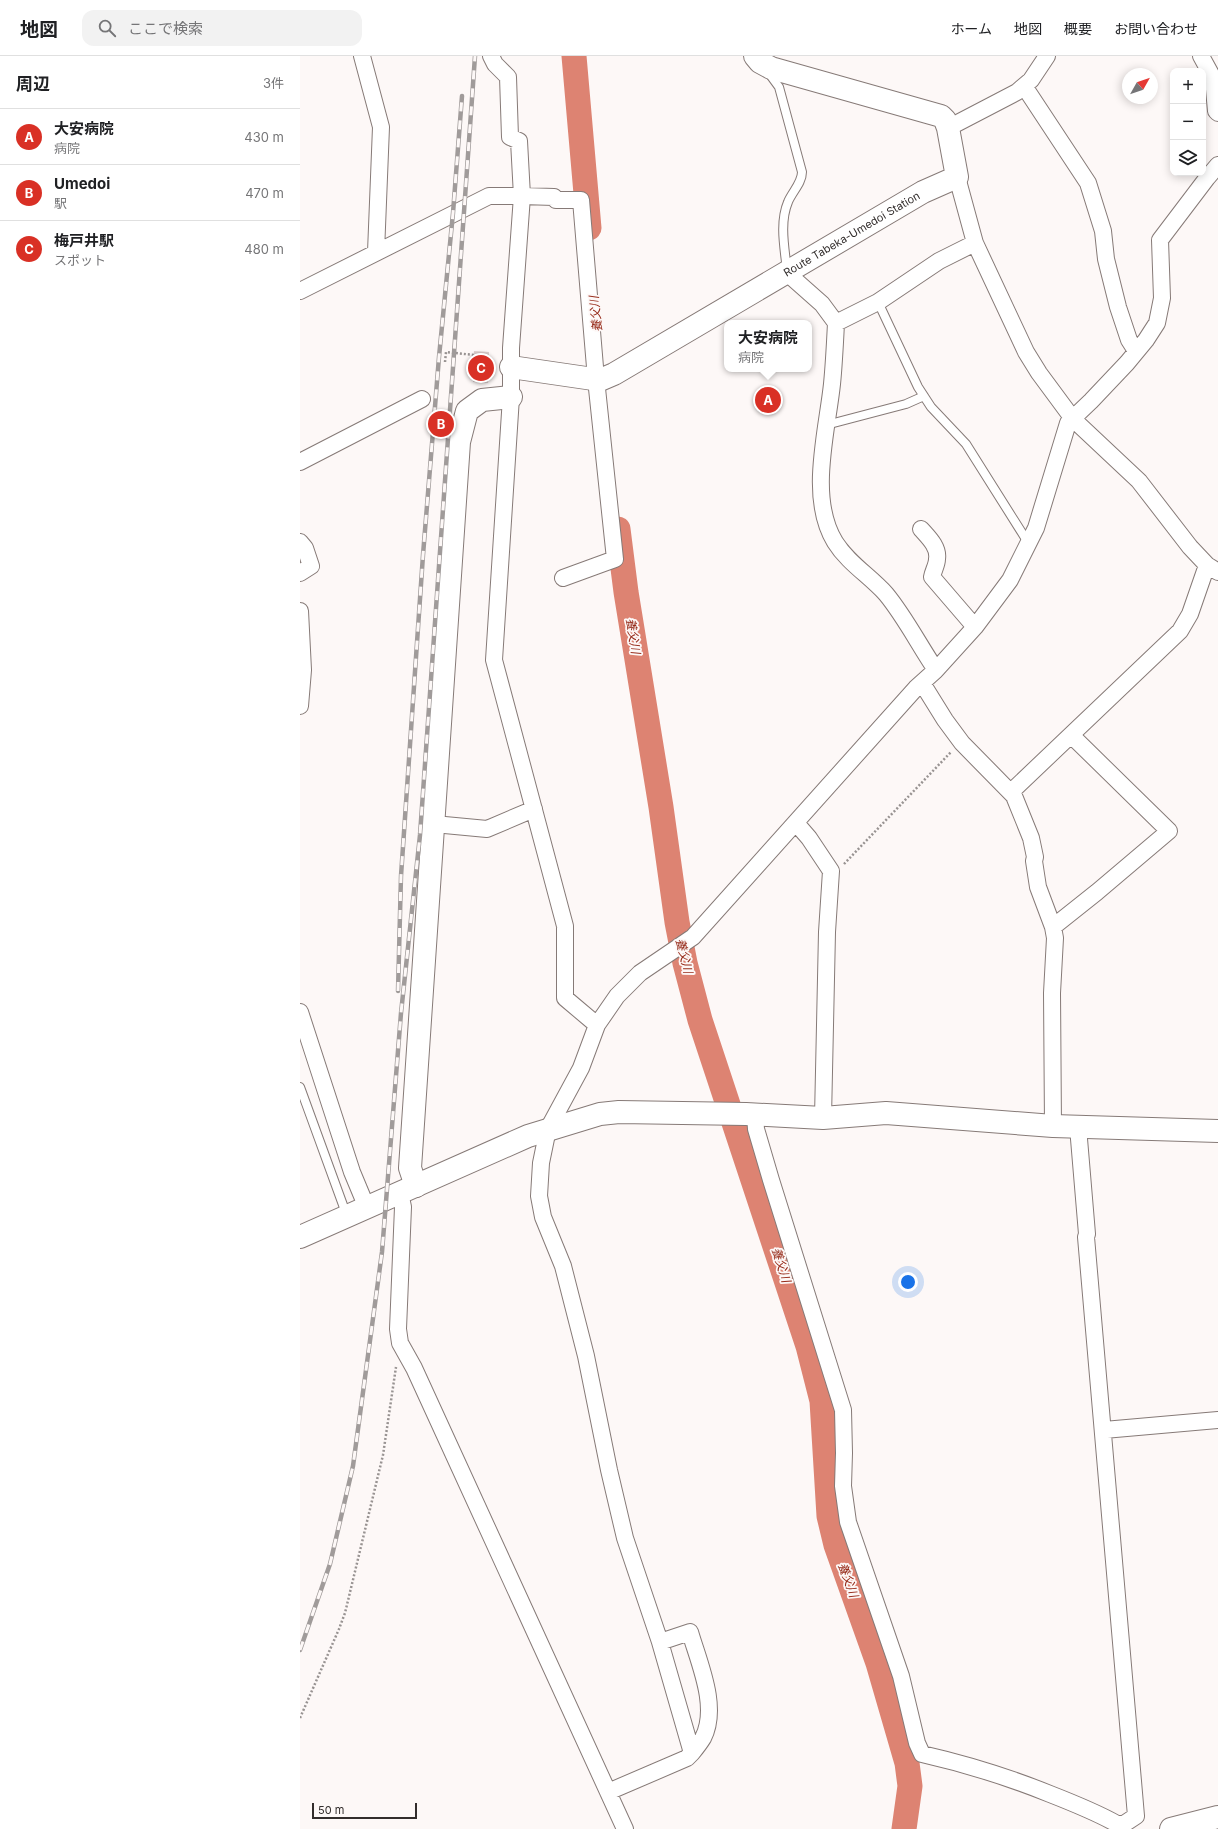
<!DOCTYPE html>
<html lang="ja">
<meta charset="utf-8">
<style>
body{margin:0;font-family:Inter,"Noto Sans JP",sans-serif;background:#f2f2f2;color:#202124}
.controls{position:absolute;right:12px;top:12px;display:grid;overflow:hidden;border-radius:8px;box-shadow:0 2px 10px #0003}
.controls button{width:36px;height:36px;display:grid;place-items:center;padding:0;border:0;border-bottom:1px solid #e0e0e0;background:#fff;color:#202124;font:20px sans-serif}
.compass{position:absolute;left:822px;top:12px;width:36px;height:36px;border-radius:50%;background:#fff;box-shadow:0 2px 10px #0003;rotate:50deg}
.scale{position:absolute;left:12px;bottom:10px;width:105px;box-sizing:border-box;padding-left:4px;border:2px solid #322d2c;border-top:0;font-size:11px;line-height:14px;white-space:nowrap;color:#322d2c;-webkit-text-stroke:3px #fdf8f7;paint-order:stroke}
.you{position:absolute;left:608px;top:1226px;width:14px;height:14px;margin:-10px;border:3px solid #fff;border-radius:50%;background:#1a73e8;box-shadow:0 0 0 6px #1a73e833}
.badge{display:grid;place-items:center;width:26px;height:26px;border-radius:50%;background:#d93025;color:#fff;font-size:13px;font-weight:700}
.pin{position:absolute;translate:-50% -50%;border:2px solid #fff;box-shadow:0 1px 4px #0006}
.popup{position:absolute;left:424px;top:264px;width:88px;height:52px;box-sizing:border-box;display:grid;place-content:center;border-radius:8px;background:#fff;filter:drop-shadow(0 1px 3px #0005);font-size:13px;white-space:nowrap;color:#757577}
.popup b{font-size:15px;color:#202124}
.popup::after{content:'';position:absolute;left:50%;top:100%;margin-left:-8px;border:8px solid transparent;border-top-color:#fff}
.list{margin:0;padding:0;list-style:none}
h2{display:flex;justify-content:space-between;align-items:center;height:52px;margin:0;padding:0 16px;font-size:17px}
h2 small{font-size:13px;font-weight:400;color:#757577}
.list li{display:grid;grid-template-columns:26px 1fr auto;gap:12px;align-items:center;box-sizing:border-box;height:56px;padding:0 16px;border-top:1px solid #e0e0e0}
.list b{display:block;font-size:15px;white-space:nowrap}
.list p{margin:0;font-size:13px;white-space:nowrap;color:#757577}
.list em{font-size:13px;font-style:normal;color:#757577}
.icon{flex:none;width:22px;height:22px;fill:none;stroke:currentColor;stroke-width:2;stroke-linecap:round;stroke-linejoin:round}
.map{position:relative;flex:none;width:918px;height:1773px;overflow:hidden}
header{display:flex;align-items:center;gap:24px;box-sizing:border-box;height:56px;padding:0 20px;background:#fff;border-bottom:1px solid #e0e0e0}
header strong{font-size:19px}
nav{display:flex;gap:22px;margin-inline-start:auto;font-size:14px}
.search{width:280px;height:36px;background:#f2f2f2;display:flex;align-items:center;gap:10px;box-sizing:border-box;padding:0 14px;border-radius:12px;color:#757577;font-size:15px}
main{display:flex}
aside{flex:1;background:#fff}
.map>svg:first-child{display:block}
.lines{fill:none;stroke-linecap:round;stroke-linejoin:round}
.river{stroke:#dd8372;stroke-width:25}
.building{fill:#ded0ce}
.lane-casing{stroke:#867a77;stroke-width:10}
.street-casing{stroke:#867a77;stroke-width:18}
.secondary-casing{stroke:#867a77;stroke-width:24}
.path{stroke:#989392;stroke-width:2.5;stroke-dasharray:2 2;stroke-linecap:butt}
.lane{stroke:#fff;stroke-width:8}
.street{stroke:#fff;stroke-width:16}
.secondary{stroke:#fff;stroke-width:22}
.rail-casing{stroke:#a09b9a;stroke-width:4.5}
.rail{stroke:#fdf8f7;stroke-width:3;stroke-dasharray:9;stroke-linecap:butt}
.labels{text-anchor:middle;stroke-width:3.5;stroke-linejoin:round;paint-order:stroke}
.street-label{font-size:11px;fill:#322d2c;stroke:#fdf8f7}
.water-label{font-size:12px;font-style:italic;fill:#962b1a;stroke:#fdf8f7}
</style>
<header>
<strong>地図</strong>
<div class="search"><svg class="icon" aria-label="search" viewBox="0 0 24 24"><circle cx="10" cy="10" r="6"/><path d="M15 15l6 6"/></svg>ここで検索</div>
<nav><a>ホーム</a><a>地図</a><a>概要</a><a>お問い合わせ</a></nav>
</header>
<main>
<aside>
<h2>周辺<small>3件</small></h2>
<ul class="list">
<li><span class="badge">A</span><div><b>大安病院</b><p>病院</p></div><em>430 m</em></li>
<li><span class="badge">B</span><div><b>Umedoi</b><p>駅</p></div><em>470 m</em></li>
<li><span class="badge">C</span><div><b>梅戸井駅</b><p>スポット</p></div><em>480 m</em></li>
</ul>
</aside>
<div class="map">
<svg width="918" height="1773" viewBox="0 0 918 1773">
<rect width="100%" height="100%" fill="#fdf8f7"/>
<g class="lines">
<path class="river" d="M274,0L289,172
M318,473L326,536L361,751L377,866L385,907L400,964L508,1290L522,1345L529,1460L536,1489L578,1607L607,1707L610,1730L604,1773"/>
</g>
<path class="building" d="M174,295L189,296L188,327L173,326Z"/>
<g class="lines">
<g class="lane-casing">
<path id="lane" d="M468,16L479,31L502,116C502,127 492,136 488,146C479,167 485,194 487,215
M578,246L618,331L631,351L666,388L729,488
M526,369L606,348L624,340
M0,1031L47,1160"/>
</g>
<g class="street-casing">
<path id="street" d="M62,0L81,71L76,196
M191,0L195,8L208,21L210,81L219,85L222,140L254,141L256,144H281L296,323L315,503L263,522
M901,0L913,22L916,55L918,57
M724,30L788,127L803,175L806,203L818,251L829,284L836,295
M648,72L717,36L731,24L747,0
M657,121L675,187L726,296L739,317L773,363L839,425L890,491L907,509L918,516
M487,217L522,248L536,267C535,287 534,308 532,328C527,376 508,442 535,486C548,507 570,520 586,538C605,561 619,589 636,614
M0,235L189,140H222L211,292V341L194,604L265,870V942L297,969
M536,267L578,246L639,205L675,187
M0,406L122,343
M621,473C628,481 639,491 637,503C637,509 633,515 632,521L675,571
M0,486L5,492L11,510L0,517
M0,555L3,614L0,650
M622,627L645,664L662,687L714,740L731,782L735,801L734,805L738,831L753,871L755,882L752,937L753,1070
M711,736L880,575L890,558L907,509
M496,767L509,782L531,815L527,876L523,1062
M134,768L187,773L234,753
M753,871L797,836L869,775L771,679
M0,956L52,1116L67,1152
M455,1059L456,1073L471,1124L543,1354L544,1397L543,1430L548,1466L601,1620L617,1687L622,1698C666,1708 708,1721 750,1738C773,1747 796,1756 817,1768H824L836,1760L786,1181L787,1178L778,1071
M100,1137L103,1151L98,1273L100,1287L114,1312L325,1773
M804,1374L918,1364
M360,1586L390,1576C399,1607 419,1651 403,1682C400,1687 396,1692 392,1697
M308,1736L387,1702L392,1697L360,1586L325,1482L309,1414L286,1300L263,1210L243,1161L239,1140L241,1107L248,1073L281,1012L297,969L317,940L340,917L393,881L616,632L636,614L675,571L710,524L736,472L768,367L791,345L827,307L846,284L857,267L862,242L860,184L907,122L918,109"/>
</g>
<g class="secondary-casing">
<g id="secondary">
<path id="s1" d="M211,311L300,324L314,318L623,136L657,121L648,72L645,64L641,60L471,12L460,6L455,0"/>
<path d="M116,1130L110,1112L159,386L167,355L182,344L211,341"/>
<path d="M0,1181L228,1080L300,1058L319,1056L446,1058L523,1062L586,1057L753,1070L918,1075"/>
<path d="M871,1773L918,1761"/>
</g>
</g>
<path class="path" d="M145,306L146,296L174,299
M544,808L651,696
M0,1662L39,1573L45,1557L83,1399L96,1311"/>
<use href="#lane" class="lane"/>
<use href="#street" class="street"/>
<use href="#secondary" class="secondary"/>
<g class="rail-casing">
<path id="rail" d="M98,935L101,820L123,499L139,301L153,157L162,40
M0,1594L30,1508L53,1410L82,1196L101,957L120,779L175,0"/>
</g>
<use href="#rail" class="rail"/>
</g>
<g class="labels">
<g class="street-label">
<text dy="4" stroke="none"><textPath href="#s1" startOffset="381">Route Tabeka-Umedoi Station</textPath></text>
</g>
<g class="water-label">
<text transform="translate(296 258) rotate(-96)" y="4">養父川</text>
<text transform="translate(333 580) rotate(81)" y="4">養父川</text>
<text transform="translate(384 900) rotate(76)" y="4">養父川</text>
<text transform="translate(481 1209) rotate(72)" y="4">養父川</text>
<text transform="translate(548 1524) rotate(70)" y="4">養父川</text>
</g>
</g>
</svg>
<div class="controls">
<button>+</button>
<button>−</button>
<button><svg class="icon" aria-label="layers" viewBox="0 0 24 24"><path d="M12 4l9 5-9 5-9-5zM3 14l9 5 9-5"/></svg></button>
</div>
<svg class="compass" viewBox="-18 -18 36 36"><path d="M0-13l5 13h-10z" fill="#e53935"/><path d="M0 13l5-13h-10z" fill="#757577"/></svg>
<div class="scale">50 m</div>
<div class="you"></div>
<div class="pin badge" style="left:468px;top:344px">A</div>
<div class="popup"><b>大安病院</b>病院</div>
<div class="pin badge" style="left:141px;top:368px">B</div>
<div class="pin badge" style="left:181px;top:312px">C</div>
</div>
</main>
